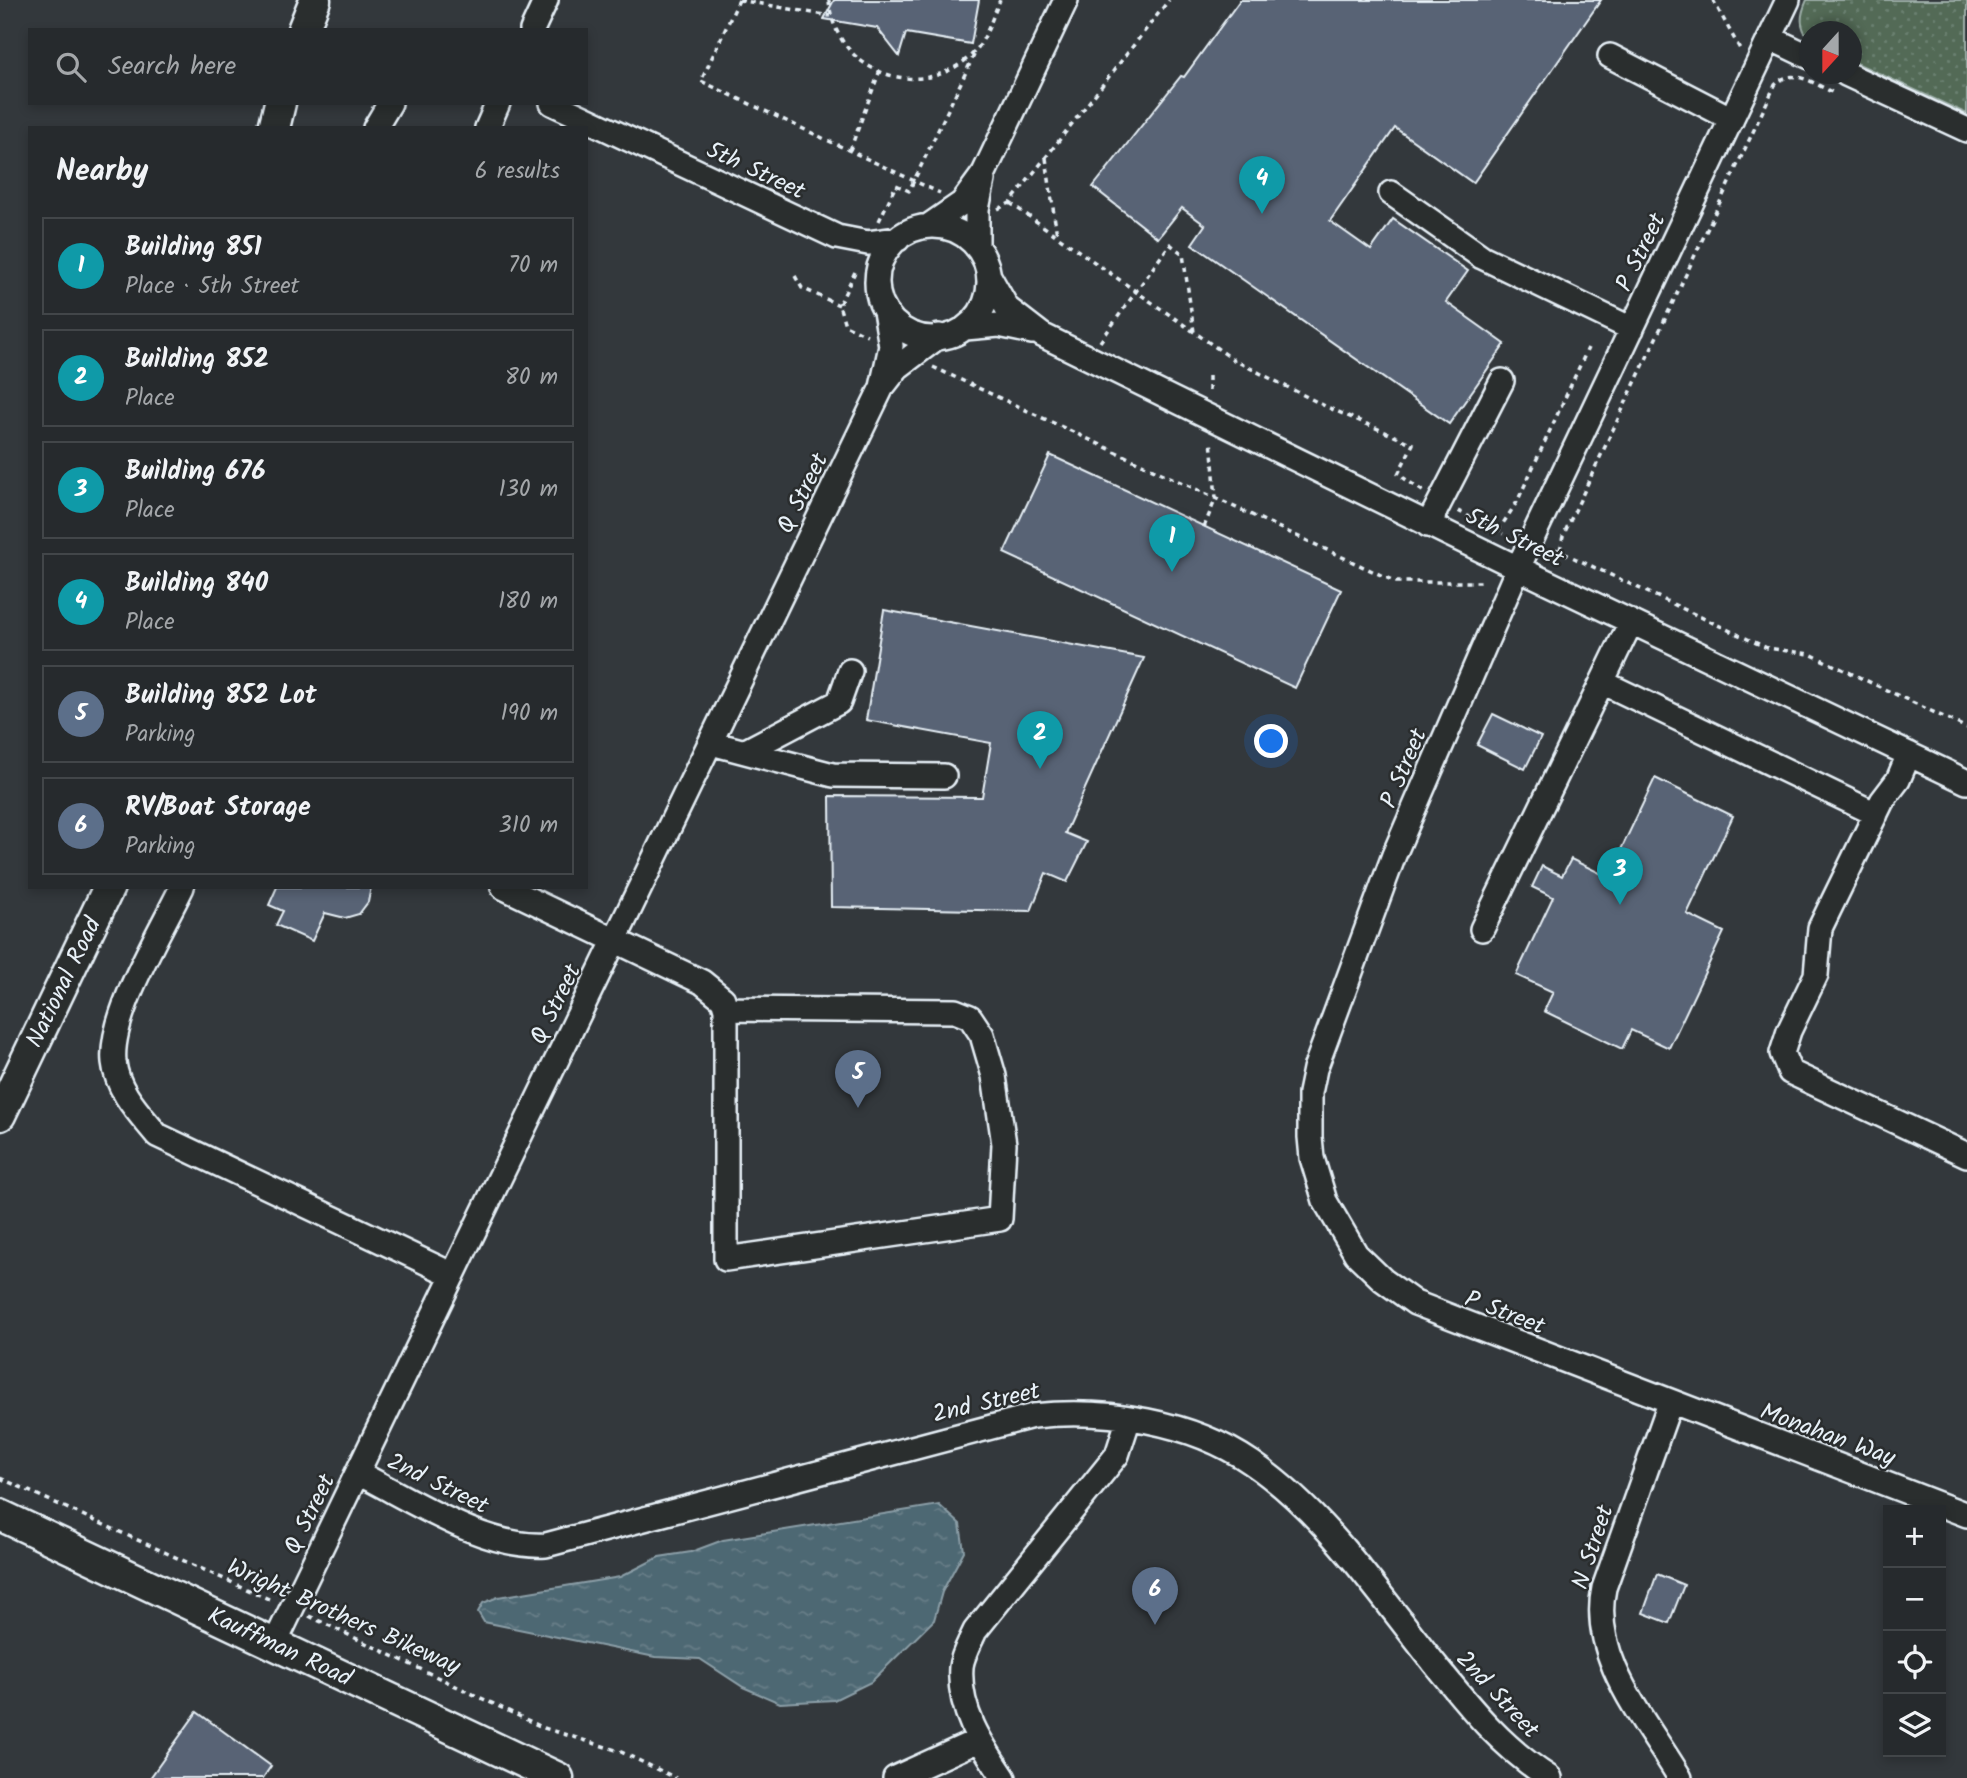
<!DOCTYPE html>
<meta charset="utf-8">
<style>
body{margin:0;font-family:Kalam,sans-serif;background:#323639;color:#f1f3f6}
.controls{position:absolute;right:21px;bottom:21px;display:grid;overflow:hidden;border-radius:0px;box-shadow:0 4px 10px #0003}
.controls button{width:63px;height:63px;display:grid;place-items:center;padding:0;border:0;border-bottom:2px solid #424649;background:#262a2d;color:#f1f3f6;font:35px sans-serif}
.compass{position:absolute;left:1799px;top:21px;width:63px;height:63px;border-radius:50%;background:#262a2d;box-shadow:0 4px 10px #0003;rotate:201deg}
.you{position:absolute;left:1272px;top:742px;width:24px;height:24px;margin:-18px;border:5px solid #fff;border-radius:50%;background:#1a73e8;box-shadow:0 0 0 10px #1a73e833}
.badge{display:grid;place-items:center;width:46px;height:46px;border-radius:50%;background:#95b2f1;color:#fff;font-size:23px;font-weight:700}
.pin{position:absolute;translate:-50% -58px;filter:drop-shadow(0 2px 4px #0008)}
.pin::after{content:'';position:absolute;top:37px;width:24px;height:21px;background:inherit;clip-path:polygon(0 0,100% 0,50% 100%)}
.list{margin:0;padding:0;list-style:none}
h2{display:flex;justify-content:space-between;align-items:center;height:91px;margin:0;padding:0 28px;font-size:30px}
h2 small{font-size:23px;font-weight:400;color:#a4a7aa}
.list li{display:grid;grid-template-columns:46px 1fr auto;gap:21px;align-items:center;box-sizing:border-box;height:98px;margin:0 14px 14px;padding:0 14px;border:2px solid #424649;border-radius:0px}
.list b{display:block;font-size:26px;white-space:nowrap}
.list p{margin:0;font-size:23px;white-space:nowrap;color:#a4a7aa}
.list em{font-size:23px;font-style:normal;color:#a4a7aa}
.icon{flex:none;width:38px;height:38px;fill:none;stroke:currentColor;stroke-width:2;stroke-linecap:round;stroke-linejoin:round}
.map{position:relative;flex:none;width:1967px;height:1778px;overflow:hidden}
.search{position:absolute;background:#262a2d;box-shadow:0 4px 10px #0003;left:28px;top:28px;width:560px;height:77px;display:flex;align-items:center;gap:18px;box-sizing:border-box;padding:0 24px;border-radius:0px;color:#a4a7aa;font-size:26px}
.panel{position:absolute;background:#262a2d;box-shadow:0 4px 10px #0003;left:28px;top:126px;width:560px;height:763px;border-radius:0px}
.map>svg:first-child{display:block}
.grass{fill:url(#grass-dots);stroke:#9daea8;stroke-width:2}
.water{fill:url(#water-ripples);stroke:#8c9fa8;stroke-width:2}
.building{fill:#596374;stroke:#e8f1f8;stroke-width:2}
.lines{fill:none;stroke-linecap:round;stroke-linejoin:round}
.minor-casing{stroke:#e8f1f8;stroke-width:28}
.major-casing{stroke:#e8f1f8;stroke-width:35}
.path{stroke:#e8f1f8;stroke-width:3.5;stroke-dasharray:5 5;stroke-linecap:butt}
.minor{stroke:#2a2d2e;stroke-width:23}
.major{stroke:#2a2d2e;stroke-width:30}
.labels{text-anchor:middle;stroke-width:5;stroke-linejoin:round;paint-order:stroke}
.street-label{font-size:24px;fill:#e8f1f8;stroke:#2a2d2e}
</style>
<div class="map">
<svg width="1967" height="1778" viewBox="0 0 1967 1778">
<defs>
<pattern id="grass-dots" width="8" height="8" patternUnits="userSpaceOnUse" patternTransform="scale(1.75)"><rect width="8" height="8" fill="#526a57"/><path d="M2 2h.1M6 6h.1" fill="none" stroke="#6b8070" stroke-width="1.8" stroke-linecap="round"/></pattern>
<pattern id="water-ripples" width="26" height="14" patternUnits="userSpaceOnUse" patternTransform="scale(1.75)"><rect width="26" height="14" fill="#4e6873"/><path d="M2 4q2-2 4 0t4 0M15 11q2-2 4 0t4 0" fill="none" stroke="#687e88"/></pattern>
</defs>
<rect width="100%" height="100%" fill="#33383c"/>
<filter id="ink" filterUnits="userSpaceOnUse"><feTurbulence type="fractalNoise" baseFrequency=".0143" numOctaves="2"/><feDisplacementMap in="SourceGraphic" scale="14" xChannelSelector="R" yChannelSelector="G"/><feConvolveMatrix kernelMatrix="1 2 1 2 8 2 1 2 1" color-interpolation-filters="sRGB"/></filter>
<g filter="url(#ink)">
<path class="grass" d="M1807,0H1967V114L1852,61V32H1810L1809,39C1799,26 1800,15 1807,0Z"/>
<path class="water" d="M939,1505L960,1524L964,1551L942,1592L934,1620L871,1682L834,1700L780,1703L743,1687L700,1659L655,1657L484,1622L478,1612L483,1603L498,1597L620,1577L659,1557L691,1552L723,1540Z"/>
<path class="building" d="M834,0H979L971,44L906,33L899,56L877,28L824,19Z
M1240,0H1601L1473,183L1395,128L1330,221L1371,250L1393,219L1468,271L1446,302L1505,344L1449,424L1192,244L1205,225L1182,208L1158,238L1093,187L1181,76L1184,77Z
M1050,455L1341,590L1295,688L1004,553Z
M884,610L1144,658L1065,833L1087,842L1067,882L1046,873L1031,911L831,907L830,796L982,797L991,743L866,720Z
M1493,714L1541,737L1525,769L1477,745Z
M1655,778L1733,816L1687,914L1724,932L1669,1048L1631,1030L1622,1049L1544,1011L1553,992L1516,975L1553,897L1532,887L1542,866L1562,876L1571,859L1608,877Z
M277,887H371L368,902L359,914L345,918L325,913L312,941L276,925L283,911L269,905Z
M1657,1574L1684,1585L1669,1623L1643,1613Z
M197,1712L271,1766L263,1778H150Z"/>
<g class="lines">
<g class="minor-casing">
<path id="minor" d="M1788,0L1518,568L1394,855L1315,1069L1310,1093V1137L1312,1158L1325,1201L1356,1254L1383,1280L1415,1303L1967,1515
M532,30L546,0
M1770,38L1810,57
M1610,56L1732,119
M1846,74L1967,130
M552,103L837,237L868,243L898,239
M375,128L390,103
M487,128L498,103
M1391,193L1482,257L1632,329
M930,225L962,203L984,173L1066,0
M877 282a56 56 0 1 1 112 0a56 56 0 1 1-112 0Z
M977,246V209L983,180
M989,276L1007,308L1042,335L1518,568L1967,782
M965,328L999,325L1032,332
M884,385L898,367L939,336
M1428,525L1502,381
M1602,682L1631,622
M711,743L833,775L944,776
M746,751L839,702L850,671
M1909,754L1898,780L1882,801L1820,928L1816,975L1789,1031L1782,1053L1790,1072L1967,1155
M182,887C161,931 109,1015 114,1062C117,1091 139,1113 157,1135L453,1275
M503,887L702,982L723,999L726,1009V1259L1000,1219L1004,1144L994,1076L982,1035L970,1017L955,1011L726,1009
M1482,929L1602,682L1876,814
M1670,1403L1604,1588C1589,1657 1647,1722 1680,1778
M358,1473C412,1500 484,1549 546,1545L1033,1416C1105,1408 1191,1421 1252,1463C1325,1513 1379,1594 1434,1663C1469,1706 1502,1748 1550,1778
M275,1643L882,387L891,346L885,311
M895,1778L979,1740
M1004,1778C981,1744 958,1710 961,1667C962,1656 970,1642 975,1631L1117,1455L1129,1418"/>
</g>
<g class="major-casing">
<path id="major" d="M303,30L315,0
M274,128L280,103
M0,1115L109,887
M0,1515L558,1778"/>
</g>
<path class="path" d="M739,0L701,81L940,193
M739,0L830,16
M829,0C834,75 927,106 977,49C987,36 993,15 1000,0
M1713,0L1740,49
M850,150L879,73
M1046,158L1057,236
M1010,203L1234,360L1327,407L1413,444L1398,474L1424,492
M998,209L1010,203L1169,0
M879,221L896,185L909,191L976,51
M855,272L839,305L845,325L867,335
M795,276L802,288L839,305
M1100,342L1170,244L1183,254L1194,332
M933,367L1396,582H1485
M1209,376V394
M1458,511L1503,534
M1204,527L1216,498L1211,440
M1498,531L1517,502L1588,348
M1555,549L1767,648L1810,654L1967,728
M1560,550L1563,536L1775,85C1792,66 1814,84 1834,93
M0,1478L273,1601
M309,1616L544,1728L619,1751L676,1778"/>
<use href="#minor" class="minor"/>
<use href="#major" class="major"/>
</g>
</g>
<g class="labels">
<g class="street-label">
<text transform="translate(756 170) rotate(25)" y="8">5th Street</text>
<text transform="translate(1640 252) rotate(-64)" y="8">P Street</text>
<text transform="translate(802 493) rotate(-64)" y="8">Q Street</text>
<text transform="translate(1515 537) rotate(26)" y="8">5th Street</text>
<text transform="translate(1403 768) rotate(-67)" y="8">P Street</text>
<text transform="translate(63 982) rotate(-64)" y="8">National Road</text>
<text transform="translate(555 1004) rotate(-64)" y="8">Q Street</text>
<text transform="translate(1505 1312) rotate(21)" y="8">P Street</text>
<text transform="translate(986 1402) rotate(-13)" y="8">2nd Street</text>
<text transform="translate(1828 1434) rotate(20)" y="8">Monahan Way</text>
<text transform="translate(438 1483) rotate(26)" y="8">2nd Street</text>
<text transform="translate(309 1514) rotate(-64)" y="8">Q Street</text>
<text transform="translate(1592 1547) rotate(-72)" y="8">N Street</text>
<text transform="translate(344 1616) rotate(24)" y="8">Wright Brothers Bikeway</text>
<text transform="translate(280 1646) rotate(25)" y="8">Kauffman Road</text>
<text transform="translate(1498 1694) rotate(47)" y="8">2nd Street</text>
</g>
</g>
</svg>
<div class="controls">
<button>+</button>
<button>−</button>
<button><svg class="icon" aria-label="locate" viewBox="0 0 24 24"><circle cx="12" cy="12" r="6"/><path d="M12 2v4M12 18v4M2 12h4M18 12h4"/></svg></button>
<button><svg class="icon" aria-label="layers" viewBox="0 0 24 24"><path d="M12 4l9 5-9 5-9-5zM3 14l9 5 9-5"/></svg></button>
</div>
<svg class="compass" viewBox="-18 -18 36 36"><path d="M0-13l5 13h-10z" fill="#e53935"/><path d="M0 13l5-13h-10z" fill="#a4a7aa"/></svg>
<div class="you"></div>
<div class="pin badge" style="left:1172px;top:572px;background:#0f9aa8">1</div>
<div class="pin badge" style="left:1040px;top:769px;background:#0f9aa8">2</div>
<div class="pin badge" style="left:1620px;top:905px;background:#0f9aa8">3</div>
<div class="pin badge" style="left:1262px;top:214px;background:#0f9aa8">4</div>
<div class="pin badge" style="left:858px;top:1108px;background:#5c6f8a">5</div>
<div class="pin badge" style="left:1155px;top:1625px;background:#5c6f8a">6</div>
<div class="search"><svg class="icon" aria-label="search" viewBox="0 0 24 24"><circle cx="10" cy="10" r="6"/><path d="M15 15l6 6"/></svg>Search here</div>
<section class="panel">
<h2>Nearby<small>6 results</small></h2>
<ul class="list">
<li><span class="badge" style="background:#0f9aa8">1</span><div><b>Building 851</b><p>Place · 5th Street</p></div><em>70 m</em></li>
<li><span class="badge" style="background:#0f9aa8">2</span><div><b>Building 852</b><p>Place</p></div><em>80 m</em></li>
<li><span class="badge" style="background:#0f9aa8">3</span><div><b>Building 676</b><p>Place</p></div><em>130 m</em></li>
<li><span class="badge" style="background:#0f9aa8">4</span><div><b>Building 840</b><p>Place</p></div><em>180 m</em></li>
<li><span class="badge" style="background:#5c6f8a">5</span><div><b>Building 852 Lot</b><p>Parking</p></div><em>190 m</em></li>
<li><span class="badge" style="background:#5c6f8a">6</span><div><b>RV/Boat Storage</b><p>Parking</p></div><em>310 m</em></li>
</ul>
</section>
</div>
